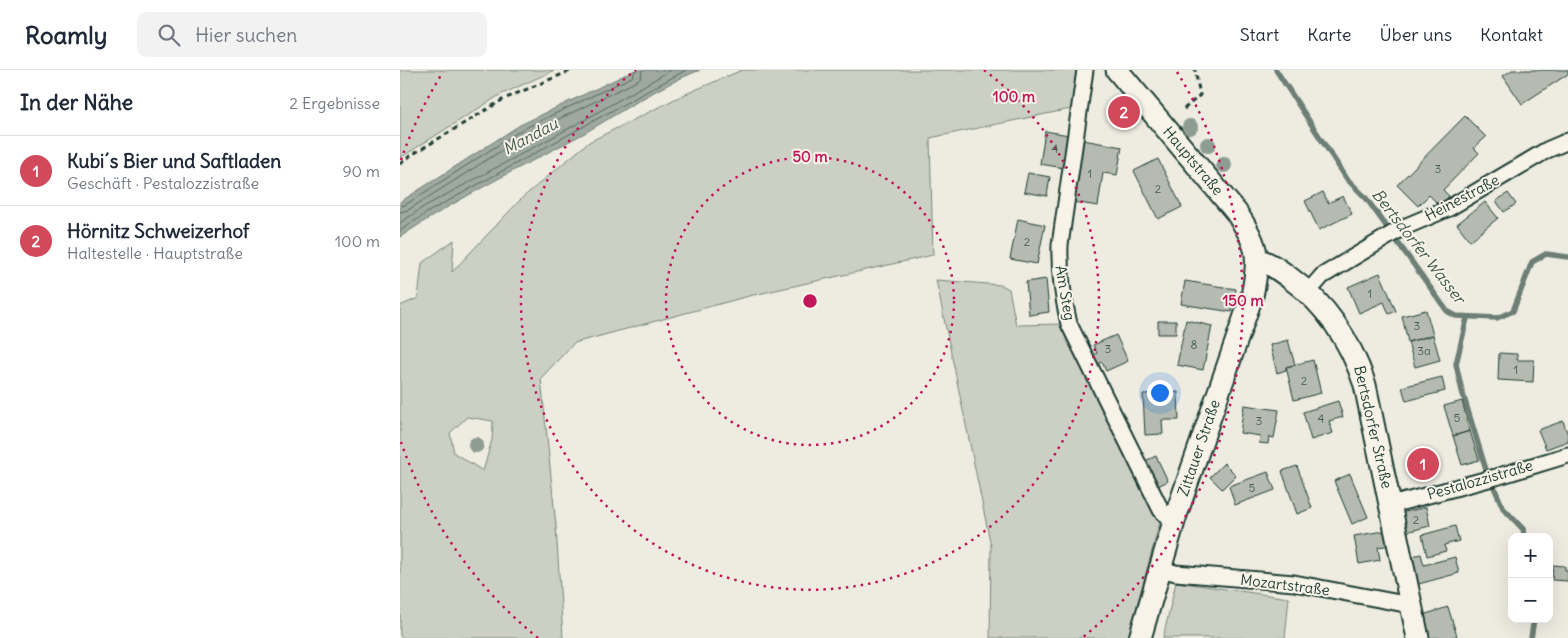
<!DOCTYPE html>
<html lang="de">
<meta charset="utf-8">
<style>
body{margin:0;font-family:Delius,sans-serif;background:#f2f2f3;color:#1f2937}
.controls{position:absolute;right:15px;bottom:15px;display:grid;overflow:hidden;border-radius:10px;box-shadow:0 5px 20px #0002}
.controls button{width:45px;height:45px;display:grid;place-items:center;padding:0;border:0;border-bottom:1px solid #e0e1e3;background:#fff;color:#1f2937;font:25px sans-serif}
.you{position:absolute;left:759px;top:322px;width:18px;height:18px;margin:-12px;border:4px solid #fff;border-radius:50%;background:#1a73e8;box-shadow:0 0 0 8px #1a73e833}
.badge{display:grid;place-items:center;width:32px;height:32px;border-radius:50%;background:#d1495b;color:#fff;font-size:16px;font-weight:700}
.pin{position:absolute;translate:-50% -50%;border:2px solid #fff;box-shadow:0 1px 5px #0006}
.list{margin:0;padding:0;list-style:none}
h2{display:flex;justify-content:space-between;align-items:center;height:65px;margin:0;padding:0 20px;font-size:21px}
h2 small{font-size:16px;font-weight:400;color:#747a83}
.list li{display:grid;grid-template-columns:32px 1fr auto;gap:15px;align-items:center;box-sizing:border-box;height:70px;padding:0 20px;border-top:1px solid #e0e1e3}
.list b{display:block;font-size:19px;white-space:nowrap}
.list p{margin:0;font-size:16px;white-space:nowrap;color:#747a83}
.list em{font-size:16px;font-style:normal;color:#747a83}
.icon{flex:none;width:28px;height:28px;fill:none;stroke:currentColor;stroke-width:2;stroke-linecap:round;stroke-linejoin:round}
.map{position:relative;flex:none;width:1168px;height:568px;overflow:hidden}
header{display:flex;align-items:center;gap:30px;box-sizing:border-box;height:70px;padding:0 25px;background:#fff;border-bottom:1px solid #e0e1e3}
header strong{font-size:24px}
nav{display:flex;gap:28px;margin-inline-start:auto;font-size:18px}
.search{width:350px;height:45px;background:#f2f2f3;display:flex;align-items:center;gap:12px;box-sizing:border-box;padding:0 18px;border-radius:10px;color:#747a83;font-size:19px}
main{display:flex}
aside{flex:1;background:#fff}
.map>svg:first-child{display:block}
.green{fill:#cccfc4;stroke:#76867c;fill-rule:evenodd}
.water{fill:#9fa99f;stroke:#6c7e74}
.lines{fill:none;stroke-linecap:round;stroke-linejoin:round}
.shore{stroke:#52685f;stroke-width:1}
.stream{stroke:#6c7e74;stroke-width:5.5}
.building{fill:#b5bbb0;stroke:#1f3d34}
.street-casing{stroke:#1f3d34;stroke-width:19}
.secondary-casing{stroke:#1f3d34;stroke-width:25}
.path{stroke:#1f3d34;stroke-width:3;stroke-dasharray:5 4;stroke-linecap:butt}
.street{stroke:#f7f3e8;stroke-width:15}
.secondary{stroke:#f7f3e8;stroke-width:21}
.tree{fill:#8f9c92}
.ring{fill:none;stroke:#c2185b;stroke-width:2.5;stroke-dasharray:2.5 5}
.labels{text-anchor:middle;stroke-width:4;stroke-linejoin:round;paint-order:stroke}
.number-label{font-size:12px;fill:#445c53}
.street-label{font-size:15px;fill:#1f3d34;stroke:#f7f3e8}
.water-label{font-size:16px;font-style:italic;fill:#3f584f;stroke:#f7f3e8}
.centre{fill:#c2185b;stroke:#f7f3e8;stroke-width:2.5}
.ring-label{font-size:15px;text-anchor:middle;font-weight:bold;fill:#c2185b;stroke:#f7f3e8;stroke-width:4;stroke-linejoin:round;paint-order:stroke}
</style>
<header>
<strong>Roamly</strong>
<div class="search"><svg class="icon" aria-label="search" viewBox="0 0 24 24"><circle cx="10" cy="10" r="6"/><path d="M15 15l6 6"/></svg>Hier suchen</div>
<nav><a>Start</a><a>Karte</a><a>Über uns</a><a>Kontakt</a></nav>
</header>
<main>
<aside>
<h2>In der Nähe<small>2 Ergebnisse</small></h2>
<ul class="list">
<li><span class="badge">1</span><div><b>Kubi´s Bier und Saftladen</b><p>Geschäft · Pestalozzistraße</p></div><em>90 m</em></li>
<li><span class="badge">2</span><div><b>Hörnitz Schweizerhof</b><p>Haltestelle · Hauptstraße</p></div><em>100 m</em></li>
</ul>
</aside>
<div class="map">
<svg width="1168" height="568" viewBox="0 0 1168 568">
<rect width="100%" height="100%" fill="#eeece1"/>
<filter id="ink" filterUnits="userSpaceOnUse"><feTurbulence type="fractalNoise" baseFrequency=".02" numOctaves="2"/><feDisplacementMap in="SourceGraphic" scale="10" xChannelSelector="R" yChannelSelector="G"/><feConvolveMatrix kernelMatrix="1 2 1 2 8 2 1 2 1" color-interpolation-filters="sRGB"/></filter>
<g filter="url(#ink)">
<path class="green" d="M0,0H155L100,25L0,88Z
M342,0H680L675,38L530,68L533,185L349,226L174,273L141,308L156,456L163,568H2L0,565V236L18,228L22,193L54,170L52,202L122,128L189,72L281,26ZM67,347L93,351L92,370L83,401L54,383L50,363Z
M536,210L601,215L609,219L616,255L664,254L761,448L728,568H590L591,476Z
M776,512L889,528L885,568H763Z"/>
<path class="water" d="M235,0H300C259,16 221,42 183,64C121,97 58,128 0,167V132L120,55Z"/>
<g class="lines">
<path class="shore" d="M0,136L5,135L123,59L232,7L236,0
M0,142L8,140L126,65L235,12L241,7L242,0
M0,153L25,136L179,53L271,0
M0,161L28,142L286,0"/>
<path class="stream" d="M876,0L947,109L966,128L1047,241L1056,246L1097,248L1113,241L1132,192L1146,184L1168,187
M1067,248L1056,294L1062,321L1087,403
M1094,417L1103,438L1123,459L1125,467
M1131,568L1134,549"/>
</g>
<path class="building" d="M1112,0H1168V4L1122,34L1103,6Z
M1065,46L1086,67L1074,78L1079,83L1043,120L1049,126L1040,136L1029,125L1018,136L997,115Z
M645,61L669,65L664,98L640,94Z
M683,70L722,77L717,105L703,103L698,136L673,132Z
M758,89L782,137L758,149L734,101Z
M628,103L650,107L647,126L624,122Z
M923,122L928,133L943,126L952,144L919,160L905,131Z
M1108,123L1116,134L1104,142L1096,131Z
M1085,132L1098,148L1070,171L1057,154Z
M618,149L645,155L637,194L610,189Z
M980,203L996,241L989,244L984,232L959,243L948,217Z
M646,209L649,242L629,245L626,212Z
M785,211L836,219L832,242L781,234Z
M1026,240L1033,265L1008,272L1002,246Z
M786,250L812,256L803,300L777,295Z
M758,251H776V264H758Z
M716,265L728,291L706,301L702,292L695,295L691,286L697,283L693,275Z
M1033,265L1040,290L1015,297L1008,272Z
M888,270L895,295L886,297V300L877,303L870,275Z
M1099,283L1117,284V290H1134L1133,312L1098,310Z
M913,290L921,323L894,330L886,297Z
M1042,307L1045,321L1006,331L1002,317Z
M778,322L779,350H762L763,364L745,365L743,324Z
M938,331L943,347L929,351L933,363L911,370L903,342Z
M1062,331L1070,361L1053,366L1044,336Z
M844,335L879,340L874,368L869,367L868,374L859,373L860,366L840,363Z
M1163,351L1168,365V371L1146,379L1138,360Z
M1070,361L1079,390L1062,395L1053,366Z
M756,386L768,411L758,416L745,391Z
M1028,386L1031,398L1018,402L1015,390Z
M824,393L836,405L822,419L810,407Z
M897,396L912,438L897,444L882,401Z
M868,402L875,420L835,435L829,416Z
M950,404L968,447L952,454L934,411Z
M1026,437L1030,456L1006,462L1001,443Z
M1055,456L1059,471L1044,475L1046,481L1027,486L1022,465Z
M989,460L991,475L978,477L980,490L959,494L954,466Z
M1021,484L1024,495L1055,487L1059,503L1015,515L1008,487Z
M1153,495L1165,496V500H1168V511L1152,510Z
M1048,537L1057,566L1050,568H1029L1023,545Z"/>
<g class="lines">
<g class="street-casing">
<path id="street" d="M685,0L660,175C659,202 663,228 669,254L761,440L767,446L775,448
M909,221L922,206L1002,158L1049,138L1147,80L1168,71
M991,435L1096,407L1168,385
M759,499L776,503L894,513L1010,535"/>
</g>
<g class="secondary-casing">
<path id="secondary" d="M717,0L836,142C859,176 860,187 852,226L775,448L740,568
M857,189C870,193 879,200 890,208C927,235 951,272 965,315L1018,568"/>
</g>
<path class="path" d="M784,39L800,25L795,0
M0,94L10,86L104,29L172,0"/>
<use href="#street" class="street"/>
<use href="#secondary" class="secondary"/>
</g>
<g class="tree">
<circle cx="790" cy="57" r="8"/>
<circle cx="808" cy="75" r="8"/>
<circle cx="824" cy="95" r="8"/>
<circle cx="76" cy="375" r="8"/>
</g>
</g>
<g class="ring">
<circle cx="410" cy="231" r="144"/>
<path d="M584 0A289 289 0 1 1 236 0"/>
<path d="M138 568A433 433 0 0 1 1 372M1 90A433 433 0 0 1 43 2M777 2A433 433 0 0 1 682 568"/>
</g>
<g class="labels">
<g class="number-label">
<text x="655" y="83">4</text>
<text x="1038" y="103">3</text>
<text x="690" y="108">1</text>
<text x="758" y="123">2</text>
<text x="627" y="176">2</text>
<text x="970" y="228">1</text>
<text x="1017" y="260">3</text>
<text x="794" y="279">8</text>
<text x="708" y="283">3</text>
<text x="1024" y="285">3a</text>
<text x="1116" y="304">1</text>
<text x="904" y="315">2</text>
<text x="1057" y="352">5</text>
<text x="921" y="353">4</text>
<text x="859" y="355">3</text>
<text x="852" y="422">5</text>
<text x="1016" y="454">2</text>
</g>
<g class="street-label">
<text transform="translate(793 91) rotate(50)" y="5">Hauptstraße</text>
<text transform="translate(1062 128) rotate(-28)" y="5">Heinestraße</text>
<text transform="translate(665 223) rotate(80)" y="5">Am Steg</text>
<text transform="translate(973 357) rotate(77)" y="5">Bertsdorfer Straße</text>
<text transform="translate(799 378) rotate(-71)" y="5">Zittauer Straße</text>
<text transform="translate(1080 410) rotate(-16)" y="5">Pestalozzistraße</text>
<text transform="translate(885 515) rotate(7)" y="5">Mozartstraße</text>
</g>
<g class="water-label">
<text transform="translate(130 66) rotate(-28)" y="6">Mandau</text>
<text transform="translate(1019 176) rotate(52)" y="6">Bertsdorfer Wasser</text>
</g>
</g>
<circle cx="410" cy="231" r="8" class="centre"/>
<g class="ring-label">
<text x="614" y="32">100 m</text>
<text x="410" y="92">50 m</text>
<text x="843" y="236">150 m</text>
</g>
</svg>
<div class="controls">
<button>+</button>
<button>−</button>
</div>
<div class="you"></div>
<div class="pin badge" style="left:1023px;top:394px">1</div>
<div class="pin badge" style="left:724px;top:42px">2</div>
</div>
</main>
